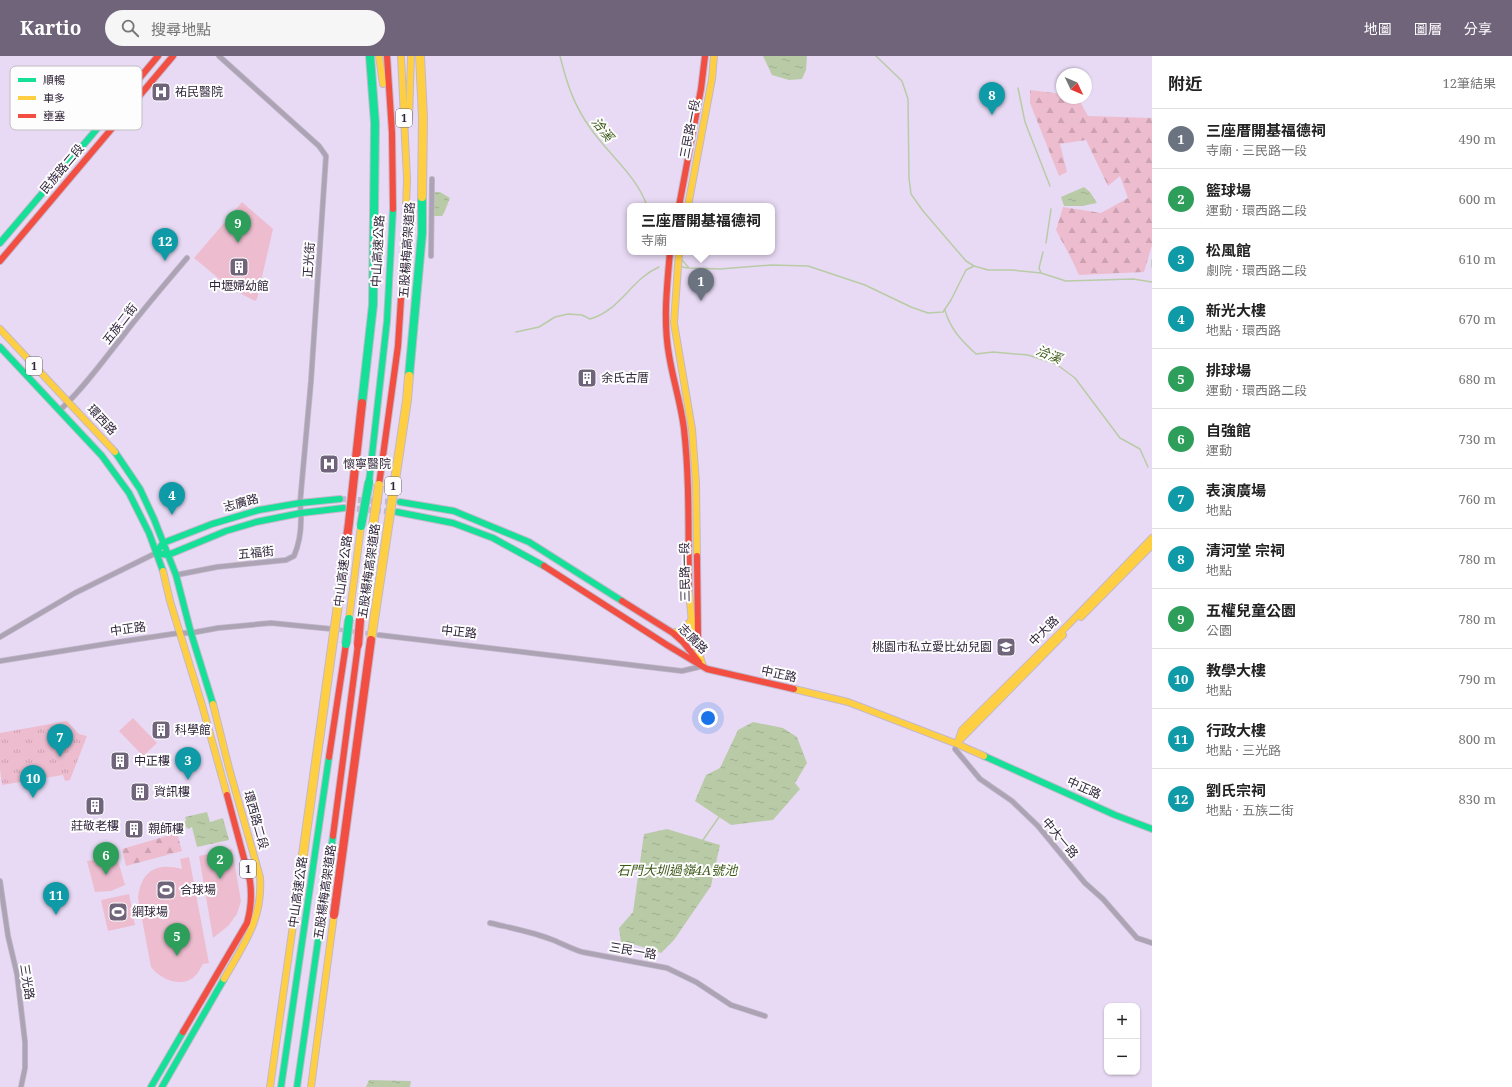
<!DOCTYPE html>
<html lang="zh-TW">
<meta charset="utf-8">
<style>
body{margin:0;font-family:"Noto Serif","Noto Sans TC",serif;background:#f6f6f6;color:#222}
.controls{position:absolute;right:12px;bottom:12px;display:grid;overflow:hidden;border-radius:8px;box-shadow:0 1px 3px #0004}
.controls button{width:36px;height:36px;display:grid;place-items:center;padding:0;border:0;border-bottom:1px solid #e0e0e0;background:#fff;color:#222;font:20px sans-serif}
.compass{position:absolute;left:1056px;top:12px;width:36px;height:36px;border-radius:50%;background:#fff;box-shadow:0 1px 3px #0004;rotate:134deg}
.you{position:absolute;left:708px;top:662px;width:14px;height:14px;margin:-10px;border:3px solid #fff;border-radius:50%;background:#1a73e8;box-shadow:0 0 0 6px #1a73e833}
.badge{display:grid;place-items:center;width:26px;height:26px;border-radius:50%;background:#70647b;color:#fff;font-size:13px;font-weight:700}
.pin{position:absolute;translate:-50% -33px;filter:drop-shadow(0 1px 2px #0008)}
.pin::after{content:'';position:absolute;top:21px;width:14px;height:12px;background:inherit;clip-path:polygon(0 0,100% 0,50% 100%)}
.popup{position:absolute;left:627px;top:147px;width:148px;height:52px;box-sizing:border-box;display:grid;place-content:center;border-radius:8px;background:#fff;filter:drop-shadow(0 1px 3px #0005);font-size:13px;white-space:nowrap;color:#767676}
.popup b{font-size:15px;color:#222}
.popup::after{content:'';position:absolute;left:50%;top:100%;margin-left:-8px;border:8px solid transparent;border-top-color:#fff}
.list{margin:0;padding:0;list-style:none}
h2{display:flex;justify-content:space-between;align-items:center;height:52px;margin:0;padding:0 16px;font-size:17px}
h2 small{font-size:13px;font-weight:400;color:#767676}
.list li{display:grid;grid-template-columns:26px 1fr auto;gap:12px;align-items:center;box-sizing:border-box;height:60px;padding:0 16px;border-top:1px solid #e0e0e0}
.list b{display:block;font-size:15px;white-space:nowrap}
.list p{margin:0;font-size:13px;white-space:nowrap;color:#767676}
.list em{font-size:13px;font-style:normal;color:#767676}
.icon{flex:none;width:22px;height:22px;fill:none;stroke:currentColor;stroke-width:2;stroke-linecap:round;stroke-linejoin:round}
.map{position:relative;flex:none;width:1152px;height:1031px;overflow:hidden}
header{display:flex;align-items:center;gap:24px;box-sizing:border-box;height:56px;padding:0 20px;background:#70647b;color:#fff}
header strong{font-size:19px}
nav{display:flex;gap:22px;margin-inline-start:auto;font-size:14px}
.search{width:280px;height:36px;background:#f6f6f6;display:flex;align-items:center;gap:10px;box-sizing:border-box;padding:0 14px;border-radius:22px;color:#767676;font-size:15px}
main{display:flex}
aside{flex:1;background:#fff}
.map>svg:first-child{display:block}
.grass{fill:url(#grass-tufts)}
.forest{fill:url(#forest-firs)}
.park{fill:#edbdcf}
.water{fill:url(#water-ripples)}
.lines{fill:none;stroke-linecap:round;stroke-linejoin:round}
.stream{stroke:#b9cba6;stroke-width:1.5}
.street-tunnel{stroke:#c3b6cf;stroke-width:4.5;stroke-dasharray:4.5 2;stroke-linecap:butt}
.secondary-tunnel{stroke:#c3b6cf;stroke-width:6;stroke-dasharray:6 3;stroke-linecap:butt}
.street-casing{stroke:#c3b8cc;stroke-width:6}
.fast-casing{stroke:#c3b8cc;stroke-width:8}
.slow-casing{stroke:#c3b8cc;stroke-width:8}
.jam-casing{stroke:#c3b8cc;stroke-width:8}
.street{stroke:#aca4b4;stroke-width:4.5}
.fast{stroke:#16e098;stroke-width:6}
.slow{stroke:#ffcf43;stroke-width:6}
.jam{stroke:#f24e42;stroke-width:6}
.fast-bridge-casing{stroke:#c3b8cc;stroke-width:10;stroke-linecap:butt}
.slow-bridge-casing{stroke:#c3b8cc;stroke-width:10;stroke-linecap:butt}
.jam-bridge-casing{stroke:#c3b8cc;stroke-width:10;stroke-linecap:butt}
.fast-bridge{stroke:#16e098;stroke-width:8}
.slow-bridge{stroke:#ffcf43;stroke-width:8}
.jam-bridge{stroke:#f24e42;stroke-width:8}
.labels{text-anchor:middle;stroke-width:4;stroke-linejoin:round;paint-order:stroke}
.shield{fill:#fdfdfd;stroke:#6e6574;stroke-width:1}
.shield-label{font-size:11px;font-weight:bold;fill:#30243a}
.poi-label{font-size:12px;fill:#30243a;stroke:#fdfdfd;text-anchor:start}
.street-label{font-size:12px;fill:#30243a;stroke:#fdfdfd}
.water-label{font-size:13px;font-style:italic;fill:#3d5917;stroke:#fdfdfd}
.key{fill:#fdfdfd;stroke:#c0bcc2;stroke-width:1}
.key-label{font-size:11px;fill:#30243a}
</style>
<header>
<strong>Kartio</strong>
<div class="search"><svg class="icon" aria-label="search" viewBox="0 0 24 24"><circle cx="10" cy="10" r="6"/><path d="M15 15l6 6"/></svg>搜尋地點</div>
<nav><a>地圖</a><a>圖層</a><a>分享</a></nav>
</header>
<main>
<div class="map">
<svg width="1152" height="1031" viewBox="0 0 1152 1031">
<defs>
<pattern id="grass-tufts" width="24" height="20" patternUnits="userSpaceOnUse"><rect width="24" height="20" fill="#edbdcf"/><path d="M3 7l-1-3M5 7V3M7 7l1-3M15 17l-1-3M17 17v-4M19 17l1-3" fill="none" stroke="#cca2b2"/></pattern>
<pattern id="forest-firs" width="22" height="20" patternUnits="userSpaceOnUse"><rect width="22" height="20" fill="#edbdcf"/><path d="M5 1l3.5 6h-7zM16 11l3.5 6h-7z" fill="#cca2b2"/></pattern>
<pattern id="water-ripples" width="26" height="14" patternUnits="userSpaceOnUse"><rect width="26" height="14" fill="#b9cba6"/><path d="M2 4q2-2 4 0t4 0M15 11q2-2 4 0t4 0" fill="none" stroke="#9fae90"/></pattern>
</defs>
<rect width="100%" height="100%" fill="#e8daf4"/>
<path class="grass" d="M67,665L79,678L87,680L70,724L65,725L63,719L2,729L0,713V677Z"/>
<path class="forest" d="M1030,34L1062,38V42H1078L1088,60L1152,62V189L1144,216L1079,219L1072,204L1056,174L1063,151L1101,157L1128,142L1120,120L1108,130L1086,84L1060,88L1067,116L1059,120L1030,47Z
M177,777L182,795L126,810L122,793Z"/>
<path class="park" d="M242,146L273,173L257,243L255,245L230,232L194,202Z
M133,662L157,687L143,700L119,675Z
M232,793L241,845L237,858L228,870L213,882L199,800Z
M116,798L125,829L111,835L95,836L87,805L109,802Z
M189,801L209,907L203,908C201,911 199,916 196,919C183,933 161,924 151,911L138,842C141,815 156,806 182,813L180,803Z
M129,838L135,869L108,875L101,844Z"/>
<path class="water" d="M763,0H807L806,14L802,23L789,24L772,19Z
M1084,131L1090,136L1097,147L1082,150H1064L1061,141Z
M434,136H440L450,142L444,157L442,160H434Z
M753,666L783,672L797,681L807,707L795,727L800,733L773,764L731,769L695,745L706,719L720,712L738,674Z
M207,756L210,766L223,762L229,784L197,791L192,771L188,773L184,768L186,764L185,761Z
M667,773L720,789L711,830L674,884L661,897L633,888L627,898L618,895L621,887L619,872L633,856L644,778Z
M369,1024L411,1025L410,1031H366Z"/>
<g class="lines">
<path class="stream" d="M560,0C567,28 574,50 591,73C609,99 637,120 647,150
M876,0L902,25L908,43L909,122L911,138L923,155L966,205L974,210
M1018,32L1025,66L1050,130
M1046,187L1051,153
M682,204L689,212L720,213L771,209L808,210L865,229L911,251L928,257L943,256L951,244L966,214L974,210L988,214H1012L1041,217L1066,225L1133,223L1152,226
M1152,204V211
M682,211L688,212
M1041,217L1039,212L1043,196
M945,254C950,273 962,285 976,298L993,296L1028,299L1056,308L1075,322L1120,382L1140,393L1148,411
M516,276L539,271L555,261L568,258L582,259L590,263C620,255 631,223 659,211
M703,784L719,761"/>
<path class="street-tunnel" d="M333,573L374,578"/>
<path class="secondary-tunnel" d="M340,443L396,446
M348,452L394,456"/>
<g class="street-casing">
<path id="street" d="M431,200L432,123
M60,354C85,331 105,302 126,276C145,251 166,227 187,202
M176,519L217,511L286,504L294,500C301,484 302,464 300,447L311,325L326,100L319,90L219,0
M379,579L682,615L703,610
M0,581L75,537L156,497
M0,605L112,587L179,577H191L218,572L271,567L332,573
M957,688L955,693L980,723L1012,745L1038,770L1085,827L1103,843L1137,882L1152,887
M0,825L8,880L17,918L25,986V1012L21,1031
M490,867C511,872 533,876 553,884C563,888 572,893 582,896L667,912L696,926L731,949L765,960"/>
</g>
<g class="fast-casing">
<path id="fast" d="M0,187L113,54
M0,291L102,400L129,437L149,477L163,515
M115,396L140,433L154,463L176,519L191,577L213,648
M369,426L387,265L393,153
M340,443L300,447L259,454L212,468L163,487L156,497L168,499L226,475L256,466L301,457L344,452
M400,446L454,455L529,486L622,545
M397,456L453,467L493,482L544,510
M360,564L373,470
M984,700L1115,759L1152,773
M151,1031L183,976
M162,1031L224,923
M281,1031L329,701
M297,1031L333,780"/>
</g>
<g class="slow-casing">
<path id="slow" d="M379,0L383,28
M401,0L407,123L405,179
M409,62L411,0
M688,150L712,23L714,0
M679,196L674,267L692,373L696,426L697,500
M0,273L115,396
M163,515L170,545L202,649L227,739
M689,534L693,579L703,610
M1081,561L1152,489
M349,563L361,470
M673,577L684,573L692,563
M794,633L848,646L957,688L984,700
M213,648L229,712L260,821C263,863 244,888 224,923
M959,685L1063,579
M957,688L962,674L1068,569L1152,482
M270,1031L301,813
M311,1031L334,859"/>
</g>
<g class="jam-casing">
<path id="jam" d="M387,0L392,77L393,153
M113,54L158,0
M679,150L701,33L705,0
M670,196C667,230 663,265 669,299C673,324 681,348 684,373C690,426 688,481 689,534
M0,205L173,0
M379,429L398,290L405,179
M697,500L698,582L700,591
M544,510L667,589L707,613L794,633
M622,545L673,577L683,586L699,606
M329,701L346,588
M333,780L358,589
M183,976L247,867C251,853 252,840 250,825L227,739"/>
</g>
<use href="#street" class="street"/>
<use href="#fast" class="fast"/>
<use href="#slow" class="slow"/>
<use href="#jam" class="jam"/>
<g class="fast-bridge-casing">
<path id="fast-bridge" d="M409,320L422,177V141
M362,347L373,249L375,67L370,0
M361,470L369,426
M346,588L349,563"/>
</g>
<g class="slow-bridge-casing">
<path id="slow-bridge" d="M420,0L423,61L422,141
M373,470L379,429
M371,584L407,344L409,320
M301,813L341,527"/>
</g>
<g class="jam-bridge-casing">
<path id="jam-bridge" d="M341,527L349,467L362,347
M358,589L360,564
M334,859L371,584"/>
</g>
<use href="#fast-bridge" class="fast-bridge"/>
<use href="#slow-bridge" class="slow-bridge"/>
<use href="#jam-bridge" class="jam-bridge"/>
</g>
<defs>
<g id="hospital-square" transform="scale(1)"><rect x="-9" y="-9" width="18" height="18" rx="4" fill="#70647b" stroke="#fdfdfd"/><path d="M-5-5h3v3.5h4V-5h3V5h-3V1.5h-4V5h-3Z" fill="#fff"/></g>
<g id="building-square" transform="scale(1)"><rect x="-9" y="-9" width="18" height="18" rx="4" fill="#70647b" stroke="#fdfdfd"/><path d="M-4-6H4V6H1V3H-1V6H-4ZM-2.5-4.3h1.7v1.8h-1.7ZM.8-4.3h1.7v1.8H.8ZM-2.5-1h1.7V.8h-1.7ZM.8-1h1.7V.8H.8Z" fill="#fff"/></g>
<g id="school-square" transform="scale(1)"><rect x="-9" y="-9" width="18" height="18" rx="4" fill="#70647b" stroke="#fdfdfd"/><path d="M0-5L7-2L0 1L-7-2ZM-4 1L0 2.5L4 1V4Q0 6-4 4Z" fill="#fff"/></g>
<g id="stadium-square" transform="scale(1)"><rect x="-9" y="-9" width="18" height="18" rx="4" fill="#70647b" stroke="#fdfdfd"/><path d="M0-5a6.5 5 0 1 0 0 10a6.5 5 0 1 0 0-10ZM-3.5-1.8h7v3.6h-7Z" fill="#fff"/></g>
</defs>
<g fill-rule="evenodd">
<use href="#hospital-square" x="161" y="36"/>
<use href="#building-square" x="239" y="211"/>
<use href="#building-square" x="587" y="322"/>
<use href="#hospital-square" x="329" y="408"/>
<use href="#school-square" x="1006" y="591"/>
<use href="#building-square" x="161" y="674"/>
<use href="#building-square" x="120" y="705"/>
<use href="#building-square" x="140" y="736"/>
<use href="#building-square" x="95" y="750"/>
<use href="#building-square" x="134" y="773"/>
<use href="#stadium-square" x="166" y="834"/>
<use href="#stadium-square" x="118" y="856"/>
</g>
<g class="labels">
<g class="shield">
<rect x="396" y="53" width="16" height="18" rx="3"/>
<rect x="26" y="301" width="16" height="18" rx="3"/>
<rect x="385" y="421" width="16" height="18" rx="3"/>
<rect x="240" y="804" width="16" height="18" rx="3"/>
</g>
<g class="shield-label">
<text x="404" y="66">1</text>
<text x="34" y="314">1</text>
<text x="393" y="434">1</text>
<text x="248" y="817">1</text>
</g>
<g class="poi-label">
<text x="175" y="40">祐民醫院</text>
<text x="239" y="234" text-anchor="middle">中壢婦幼館</text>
<text x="601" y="326">余氏古厝</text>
<text x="343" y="412">懷寧醫院</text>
<text x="992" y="595" text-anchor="end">桃園市私立愛比幼兒園</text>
<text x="175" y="678">科學館</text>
<text x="134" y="709">中正樓</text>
<text x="154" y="740">資訊樓</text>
<text x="95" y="774" text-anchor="middle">莊敬老樓</text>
<text x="148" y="777">親師樓</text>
<text x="180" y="838">合球場</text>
<text x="132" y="860">網球場</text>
</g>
<g class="street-label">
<text transform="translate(690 73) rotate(-79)" y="4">三民路一段</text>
<text transform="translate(62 113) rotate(-50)" y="4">民族路二段</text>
<text transform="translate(407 194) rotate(-86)" y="4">五股楊梅高架道路</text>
<text transform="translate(378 195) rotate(-87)" y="4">中山高速公路</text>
<text transform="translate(309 204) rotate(-86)" y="4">正光街</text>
<text transform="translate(120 268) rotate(-52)" y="4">五族二街</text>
<text transform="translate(102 364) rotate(47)" y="4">環西路</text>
<text transform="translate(241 447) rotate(-15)" y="4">志廣路</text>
<text transform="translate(256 497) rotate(-6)" y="4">五福街</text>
<text transform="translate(343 515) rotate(-83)" y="4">中山高速公路</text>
<text transform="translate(369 515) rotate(-82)" y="4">五股楊梅高架道路</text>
<text transform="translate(685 516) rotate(-91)" y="4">三民路一段</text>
<text transform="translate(128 573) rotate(-8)" y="4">中正路</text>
<text transform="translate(1044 575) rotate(-45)" y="4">中大路</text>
<text transform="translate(459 576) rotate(6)" y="4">中正路</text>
<text transform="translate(693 583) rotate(46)" y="4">志廣路</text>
<text transform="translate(779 618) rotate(12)" y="4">中正路</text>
<text transform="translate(1084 732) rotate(24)" y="4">中正路</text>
<text transform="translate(256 764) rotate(74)" y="4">環西路二段</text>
<text transform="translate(1060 782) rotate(50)" y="4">中大一路</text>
<text transform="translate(298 836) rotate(-82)" y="4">中山高速公路</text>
<text transform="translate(325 836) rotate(-82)" y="4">五股楊梅高架道路</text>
<text transform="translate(633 895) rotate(10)" y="4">三民一路</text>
<text transform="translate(27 926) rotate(81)" y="4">三光路</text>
</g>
<g class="water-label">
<text transform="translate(603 73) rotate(52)" y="5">洽溪</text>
<text transform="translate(1049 298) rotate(22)" y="5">洽溪</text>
<text x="677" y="819">石門大圳過嶺4A號池</text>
</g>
</g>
<rect x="10" y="10" width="132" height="64" rx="6" class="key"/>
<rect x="18" y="22" width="18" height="4" fill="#16e098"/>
<rect x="18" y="40" width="18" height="4" fill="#ffcf43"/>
<rect x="18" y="58" width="18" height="4" fill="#f24e42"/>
<g class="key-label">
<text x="43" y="28">順暢</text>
<text x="43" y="46">車多</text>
<text x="43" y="64">壅塞</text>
</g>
</svg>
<div class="controls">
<button>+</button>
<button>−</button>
</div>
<svg class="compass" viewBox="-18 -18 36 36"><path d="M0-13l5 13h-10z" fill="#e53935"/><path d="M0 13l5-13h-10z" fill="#767676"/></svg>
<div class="you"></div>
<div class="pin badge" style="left:701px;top:245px;background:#6b7280">1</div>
<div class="popup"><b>三座厝開基福德祠</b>寺廟</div>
<div class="pin badge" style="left:220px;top:823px;background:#2e9e5b">2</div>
<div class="pin badge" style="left:188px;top:724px;background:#0f9aa8">3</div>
<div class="pin badge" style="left:172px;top:459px;background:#0f9aa8">4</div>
<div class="pin badge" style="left:177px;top:900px;background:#2e9e5b">5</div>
<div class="pin badge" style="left:106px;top:819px;background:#2e9e5b">6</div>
<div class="pin badge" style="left:60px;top:701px;background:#0f9aa8">7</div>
<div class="pin badge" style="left:992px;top:59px;background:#0f9aa8">8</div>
<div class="pin badge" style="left:238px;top:187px;background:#2e9e5b">9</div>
<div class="pin badge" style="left:33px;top:742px;background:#0f9aa8">10</div>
<div class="pin badge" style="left:56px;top:859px;background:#0f9aa8">11</div>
<div class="pin badge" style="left:165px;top:205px;background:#0f9aa8">12</div>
</div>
<aside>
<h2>附近<small>12筆結果</small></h2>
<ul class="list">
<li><span class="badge" style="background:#6b7280">1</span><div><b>三座厝開基福德祠</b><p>寺廟 · 三民路一段</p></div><em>490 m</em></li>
<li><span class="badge" style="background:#2e9e5b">2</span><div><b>籃球場</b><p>運動 · 環西路二段</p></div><em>600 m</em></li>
<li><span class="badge" style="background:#0f9aa8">3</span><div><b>松風館</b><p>劇院 · 環西路二段</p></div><em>610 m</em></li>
<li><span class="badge" style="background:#0f9aa8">4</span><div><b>新光大樓</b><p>地點 · 環西路</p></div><em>670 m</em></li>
<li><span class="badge" style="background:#2e9e5b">5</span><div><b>排球場</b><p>運動 · 環西路二段</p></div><em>680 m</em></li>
<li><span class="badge" style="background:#2e9e5b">6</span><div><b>自強館</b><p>運動</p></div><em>730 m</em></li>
<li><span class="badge" style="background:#0f9aa8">7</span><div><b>表演廣場</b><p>地點</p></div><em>760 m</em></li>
<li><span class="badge" style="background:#0f9aa8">8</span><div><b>清河堂 宗祠</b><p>地點</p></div><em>780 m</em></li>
<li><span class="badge" style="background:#2e9e5b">9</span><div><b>五權兒童公園</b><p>公園</p></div><em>780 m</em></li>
<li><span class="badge" style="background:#0f9aa8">10</span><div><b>教學大樓</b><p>地點</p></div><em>790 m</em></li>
<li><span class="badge" style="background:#0f9aa8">11</span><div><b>行政大樓</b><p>地點 · 三光路</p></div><em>800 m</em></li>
<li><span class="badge" style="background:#0f9aa8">12</span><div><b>劉氏宗祠</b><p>地點 · 五族二街</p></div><em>830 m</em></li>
</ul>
</aside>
</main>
